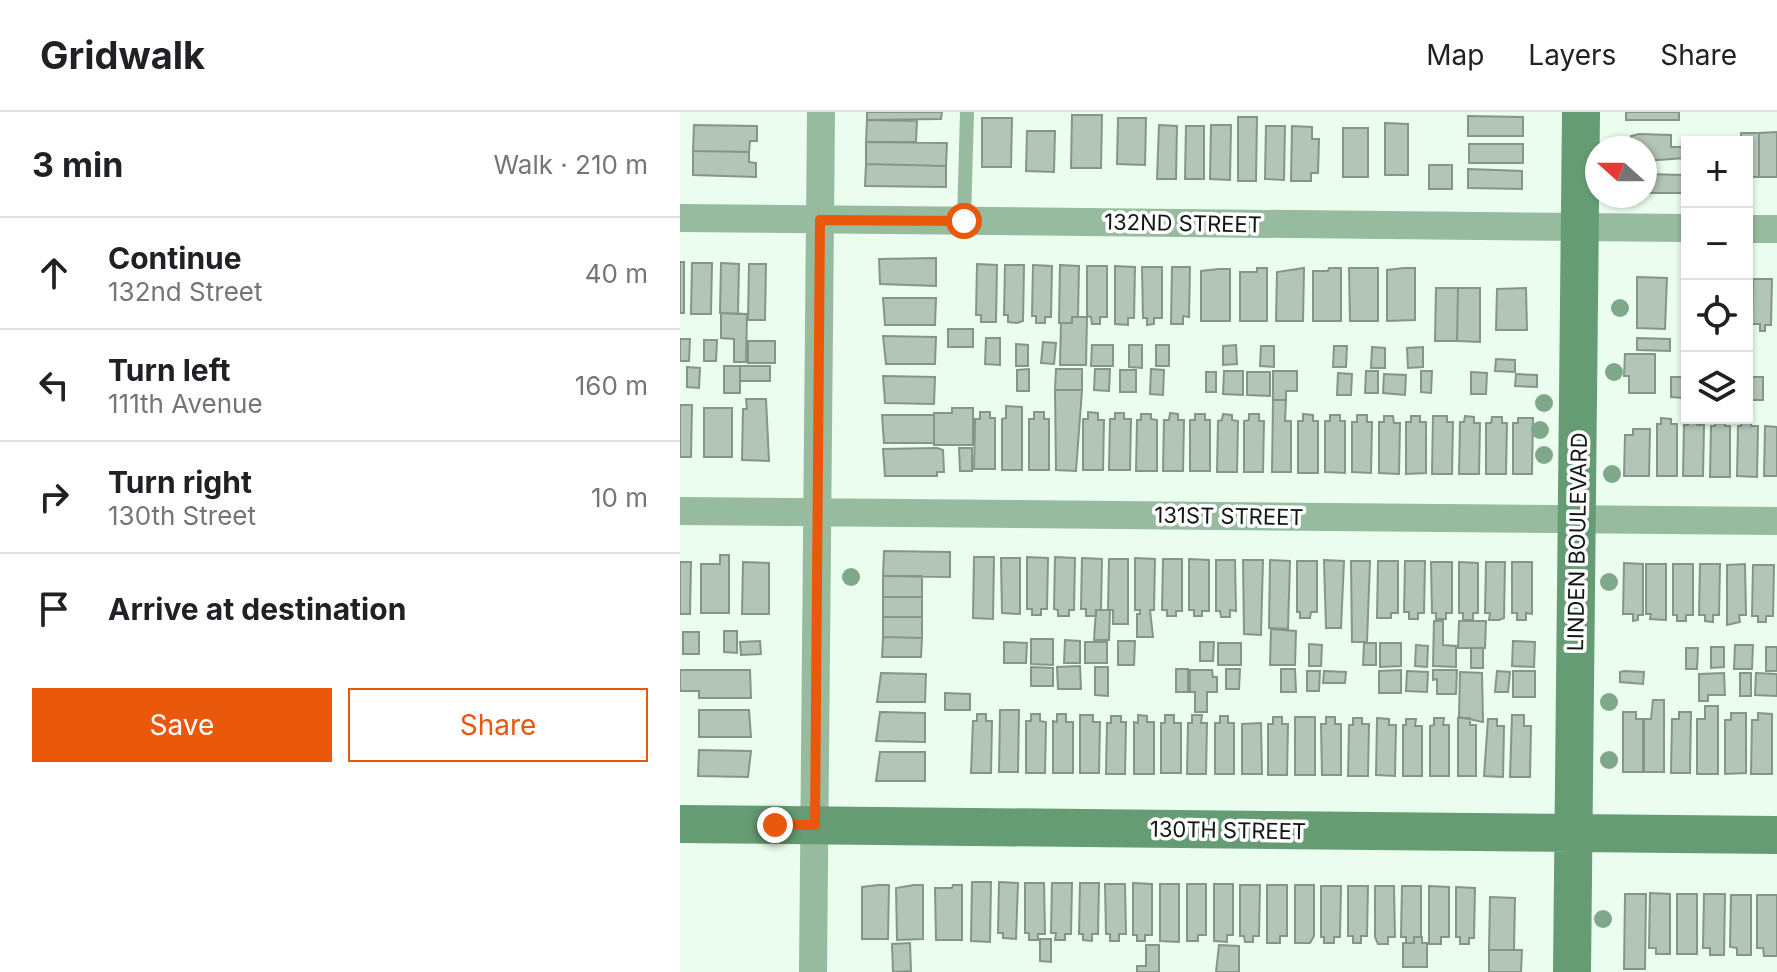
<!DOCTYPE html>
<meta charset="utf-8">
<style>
body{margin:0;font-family:Inter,sans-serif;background:#f2f2f2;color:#202124}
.controls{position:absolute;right:24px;top:24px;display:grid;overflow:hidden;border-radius:0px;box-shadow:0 2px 6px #0004}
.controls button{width:72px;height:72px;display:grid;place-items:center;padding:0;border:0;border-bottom:2px solid #e0e0e0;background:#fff;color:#202124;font:40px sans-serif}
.compass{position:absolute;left:905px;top:24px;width:72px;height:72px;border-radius:50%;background:#fff;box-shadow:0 2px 6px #0004;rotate:291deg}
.stop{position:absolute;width:24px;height:24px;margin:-18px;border:6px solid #ea580c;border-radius:50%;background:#fff}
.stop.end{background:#ea580c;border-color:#fff;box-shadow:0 2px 8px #0008}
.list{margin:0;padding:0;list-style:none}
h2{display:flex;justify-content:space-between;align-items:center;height:104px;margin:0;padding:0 32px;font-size:34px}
h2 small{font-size:26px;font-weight:400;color:#757577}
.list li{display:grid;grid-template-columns:52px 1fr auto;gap:24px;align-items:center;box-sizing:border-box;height:112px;padding:0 32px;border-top:2px solid #e0e0e0}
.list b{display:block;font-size:30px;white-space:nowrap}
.list p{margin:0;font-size:26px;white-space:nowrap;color:#757577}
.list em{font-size:26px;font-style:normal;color:#757577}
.actions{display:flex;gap:16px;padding:24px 32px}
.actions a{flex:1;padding:18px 0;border:2px solid #ea580c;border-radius:0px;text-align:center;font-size:28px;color:#ea580c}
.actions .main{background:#ea580c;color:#fff}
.icon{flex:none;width:44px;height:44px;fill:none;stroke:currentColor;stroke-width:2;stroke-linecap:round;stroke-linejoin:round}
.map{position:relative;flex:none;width:1097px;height:860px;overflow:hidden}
header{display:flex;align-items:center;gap:48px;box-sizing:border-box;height:112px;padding:0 40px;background:#fff;border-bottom:2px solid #e0e0e0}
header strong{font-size:38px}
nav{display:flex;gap:44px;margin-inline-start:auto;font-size:28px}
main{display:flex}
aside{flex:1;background:#fff}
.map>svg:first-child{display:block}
.building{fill:#b3c5b6;stroke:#849688;stroke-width:2}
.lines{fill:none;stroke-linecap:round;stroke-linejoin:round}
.lane{stroke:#96bb9e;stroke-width:14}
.street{stroke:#96bb9e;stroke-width:28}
.secondary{stroke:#659c73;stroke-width:38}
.tree{fill:#7fa88a}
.route{stroke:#ea580c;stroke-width:10}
.labels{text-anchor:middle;stroke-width:7;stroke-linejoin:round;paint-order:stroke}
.street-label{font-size:22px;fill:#111813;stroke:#fff}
</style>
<header>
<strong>Gridwalk</strong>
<nav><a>Map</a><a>Layers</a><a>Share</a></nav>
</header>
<main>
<aside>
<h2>3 min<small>Walk · 210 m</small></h2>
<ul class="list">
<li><svg class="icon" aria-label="ahead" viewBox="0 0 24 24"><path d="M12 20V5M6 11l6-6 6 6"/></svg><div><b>Continue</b><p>132nd Street</p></div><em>40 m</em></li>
<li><svg class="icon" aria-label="left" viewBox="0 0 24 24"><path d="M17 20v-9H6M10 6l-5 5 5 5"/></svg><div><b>Turn left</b><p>111th Avenue</p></div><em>160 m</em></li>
<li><svg class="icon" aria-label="right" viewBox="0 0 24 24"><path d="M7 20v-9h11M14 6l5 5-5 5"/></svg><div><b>Turn right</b><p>130th Street</p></div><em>10 m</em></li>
<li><svg class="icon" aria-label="arrive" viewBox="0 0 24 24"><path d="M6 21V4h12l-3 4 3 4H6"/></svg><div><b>Arrive at destination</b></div></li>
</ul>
<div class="actions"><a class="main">Save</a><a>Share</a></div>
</aside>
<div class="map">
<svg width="1097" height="860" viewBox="0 0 1097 860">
<rect width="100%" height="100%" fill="#ebfdee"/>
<path class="building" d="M187,0H262L261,7L187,8Z
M946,0H999V8H946Z
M392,3H422L421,56H391Z
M788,4L843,5V24H788Z
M558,5H577L576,69H558Z
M302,6H332L331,55H302Z
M438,6H466L465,53L437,52Z
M187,8L237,9L236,30H186Z
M705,11L728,12V63H705Z
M14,13L77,14V29H70L69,40L13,39Z
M479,13L497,14L496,67H477Z
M531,13H551L550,68L530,67Z
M506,14H524V67H505Z
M586,14H605L604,68L585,67Z
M612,14L632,15V27H639L638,61H631V69H611Z
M663,16H688V65H663Z
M347,19H375L374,60L346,59Z
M1097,20V65H1079V21Z
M1061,21H1079V65H1067V30H1061Z
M959,22L991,23V35H1006L1005,46L965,49V36H951V24Z
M186,30L267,31L266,54L186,52Z
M789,32H843V51H789Z
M13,39L69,40V50L76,51V65L13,63Z
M186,52L266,54V75L185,74Z
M749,53H772V77H749Z
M788,57L842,59V77L788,76Z
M965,62L1003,63L1002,81H965Z
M256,146V174L200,172L199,147Z
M0,150H4V201H0Z
M12,151H32L31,202H11Z
M41,151L59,152L58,202L40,201Z
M69,152H86L85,208H68Z
M297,152L317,153L316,210H301V203H296Z
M325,153H344L343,209L337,211L328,210V203H324Z
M353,153L372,154L371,205H365V211H356V204H352Z
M380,153L399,154L398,205H392V211H379Z
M407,154H427V205H420V212H412L411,205L407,204Z
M435,154L455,155L454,206H448V213L435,212Z
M462,155H482V206H474V212L467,213V206H463Z
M492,155H510L509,205L503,204V212H491Z
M577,156H587V209H560V160H577Z
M624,156L623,209H596L597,160Z
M649,156H661V209H633V159H648Z
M669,156H698V209H670Z
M724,156H735V208L707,209V158Z
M539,157H550V209H521V159Z
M957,165L987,166L985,217L957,216Z
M1067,167H1073L1072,212H1067Z
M1073,167H1092L1091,213H1085V219H1080V212H1072Z
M756,176H778L777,229H755Z
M778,176H800V230L777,229Z
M846,176L847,218H816L817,177Z
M203,186H256L255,213H205Z
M41,201L67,202L66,250H54V227L41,226Z
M392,205H407L406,253H380L381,211H392Z
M268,217H293V235H268Z
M203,224L256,225L255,252H206Z
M306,226H320V253L305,252Z
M957,226L990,227V239L957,238Z
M0,227H10L9,249H0Z
M24,228H37L36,249H24Z
M68,229H95V251H68Z
M363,230L376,231L374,252L361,251Z
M336,232L348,233V254H336Z
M412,233H433V254H411Z
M449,233H462V256L449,255Z
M476,233H489V254H476Z
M556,233L557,252L543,253V234Z
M581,234H594V255L580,254Z
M654,234H667L666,255H653Z
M692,235L705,236V256H691Z
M743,235V255L728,256L727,236Z
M945,242H975V281H949V264H944Z
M816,247L835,248V260L815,259Z
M44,254H60V281H44Z
M60,254H90V269H60Z
M7,255L20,256L19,276L7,275Z
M349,257V279H337V258Z
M376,257H402V278H375Z
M415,257H430L429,279L414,278Z
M471,257L484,258L483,283L470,282Z
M440,258H456V280H440Z
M544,259H563V283L543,282Z
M593,259H617V279H606V288H593Z
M686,259H698V281H685Z
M741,259H752L751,281L741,280Z
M526,260H536V280H526Z
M567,260H590V284L567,283Z
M791,260L807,261L806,282H791Z
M658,261L672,262L671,283H657Z
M704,262L726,263L725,283L703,281Z
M836,262L857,263V275L835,274Z
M203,264L255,265L254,292L205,291Z
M991,265H1004L1003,286L991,285Z
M1071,265H1083V288H1071Z
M375,278H402L396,359L376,358Z
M66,287H86L89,349L62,348L63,297H67Z
M593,288H606L605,309H611V360H592Z
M0,293H12L11,345H0Z
M326,294L342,295V358H322V307L326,306Z
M24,296H52V345H24Z
M272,296H293V333H254V301H272Z
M300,300H310V306H315V357H294L295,307H300Z
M354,300H364V307H369V358H349V307H354Z
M408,300L418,301V308H424L423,358H403V307H408Z
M435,301H444V307H451L450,358H429L430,307H435Z
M490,301L498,302V308H504L503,359H483L484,308H489Z
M461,302H471V307L477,308V359H456L457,308H461Z
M515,302H525V308H530V359H510V308H515Z
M543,302L552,303V308L558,309L557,360H537L538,309L542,308Z
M569,302H579V309H584L583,360H564V309L569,308Z
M623,302L633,303V309H638V361H618V309H623Z
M202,303H254V331H204Z
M650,303H660V309H665V361L645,360V309H650Z
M677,303H687V310H692L691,361L672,360V310H677Z
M704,304H713L714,311H720L719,362L699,361V310H704Z
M731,304H740V310H746V361L726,362V310H731Z
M753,304H767V310H773L772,362H752Z
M785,304L794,305V311H800L799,362H779L780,310H784Z
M812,305H822V311H827L826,362H806V311H811Z
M838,306H853L852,362H833V311H838Z
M981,306L991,307V312H997V364H977V312H981Z
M1008,307H1017V313H1024L1023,364H1003L1004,313H1008Z
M1035,307H1045V314H1050V365H1030L1031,314H1035Z
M1061,307L1071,308V314H1078L1077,365L1057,364L1058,314H1061Z
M1085,314L1097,315V364H1084Z
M953,317H970L969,364H944L945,323H953Z
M257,336L263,338L264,360H257V364H205L203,337Z
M279,336H292V359H280Z
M204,439L270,440V465L203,464Z
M40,443H49V501H21V452H40Z
M294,445H314L313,507L293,506Z
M347,445L368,446L367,497H361V503H352V497H347Z
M375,445L395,446L394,498H389V504H378V498L374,497Z
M321,446H340V502L322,501Z
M402,446L422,447L421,498H416V504H406V497H401Z
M455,446L475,447L474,498H470L473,525H457V502H460V498H455Z
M429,447H448V512H433V498H428Z
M483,447H502V499H496V504H487V498H482Z
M509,447L529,448V499H522V504H514V498H509Z
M536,448H555L556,499L550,498V505H541L540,499H536Z
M563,448H583L581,523L564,522Z
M590,448L610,449L608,517L589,516Z
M644,448L664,449L661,516H646Z
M617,449H637V500H631L630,506H620V500H617Z
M671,449H690L687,530H672Z
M698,449H718V501H711V506H697Z
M725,449H745L744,501H738V507H729V500H724Z
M0,450H11L10,502H0Z
M63,450L89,451V502H62Z
M751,450H772V501H766V507H756V501H752Z
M779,450L798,451V501H793V508H783V501H779Z
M806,450H825L824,506L819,508H809L810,501H805Z
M832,450H852V502L846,501V508H837V501H832Z
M944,451L963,452V503H958V508L953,509V502H943Z
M966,452H986V508L970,507L971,502H966Z
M993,452H1013V503H1006V509H997V503H993Z
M1020,452H1040L1039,503H1033V510L1025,509V503H1019Z
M1065,452L1066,503H1059L1060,510L1047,513V453Z
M1073,453H1094L1093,504H1086V510H1078V504H1072Z
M203,464H242V485H203Z
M203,485H242V505H203Z
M416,498H430L429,528H414Z
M203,505H242V526L203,525Z
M754,509H763V533L776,534V555L753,554Z
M779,509H806L805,536H778Z
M591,517L616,519L615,553H590Z
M44,519H57V541L44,540Z
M3,520H19V542H3Z
M203,525L242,526L241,545H202Z
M351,527H373V553L351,552Z
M385,528L400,529V551H384Z
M80,529L81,542L61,543L60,530Z
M438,529H455L454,553H438Z
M833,529L855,530L854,555L832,554Z
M324,530L347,531L346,551H324Z
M405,530H427V551H405Z
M520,530H534L533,549H520Z
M538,531H561V553H538Z
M684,531H696V553H683Z
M700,531H721V554L700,555Z
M629,532L642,533L641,554H629Z
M736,533L748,534L747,555L735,554Z
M1055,533H1073L1072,557H1054Z
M1031,535H1044V555L1031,556Z
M1086,535H1097V559H1086Z
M791,536H803V556H791Z
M1006,536H1018L1017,557H1006Z
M400,554L401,577H378L377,555Z
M351,555L373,556V574H351Z
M415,555H428V584L415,583Z
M496,557H508V580H496Z
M546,557H560L559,577H546Z
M601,557H615L616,580H601Z
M0,558H70L71,586H19V579H0Z
M510,558H532L533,565H537V580H527V600H515V580H510Z
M721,558V581H699V559Z
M753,558H777L776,582H757V567L753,568Z
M627,559H640L639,579H627Z
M644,559L666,560L665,571H643Z
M727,559L748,560L747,580L726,579Z
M817,559L830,560L828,580H815Z
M833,559H855V585H833Z
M944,559L964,560L963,572L940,570V560Z
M780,560L802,561L803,610L779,605Z
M201,561L246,562L245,590H197Z
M1044,561L1045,583H1028V589H1019V562Z
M1060,561H1071V584H1060Z
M1076,561L1097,562V584L1075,583Z
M265,581L290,582V598H265Z
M973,588H984V660H964V607H971Z
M1025,594H1038V662H1017V607H1025Z
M19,598H69L71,625H19Z
M320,598H339L338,660H319Z
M200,600L245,601V630L196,629Z
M943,600H956V607H963V660H943Z
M999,600H1011L1010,661H991L992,607H999Z
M1051,601H1066V661L1045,662V608H1051Z
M1078,601L1092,602V662H1071L1072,608H1078Z
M297,602H306V609H312L311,661H291L293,609H297Z
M351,602H360V609L366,610L365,661H346V609H351Z
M377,602H386V610H393V661H373V609L377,610Z
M400,603H413V610H420L419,661H400Z
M458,603L467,604V610H474V662H454V610L458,611Z
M485,603H494V611H501V661H481V611H485Z
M512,603H522L521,611H527L526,662H507L508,611H512Z
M832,603H844V614H851L850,665H830Z
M431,604H441V610H446L445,662H426L427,611H431Z
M540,604H548V611H554V662H535V611H540Z
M593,605H602V612H608L607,663H588V612H593Z
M615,605H635V663H615Z
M646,605H655V612H661V663H642L641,612H646Z
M673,606H682V612H689L688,664H668L669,613H673Z
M697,606L709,607V613H716L715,664L696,663Z
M754,606H764L763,613H769V664H750V614L754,613Z
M778,606H790V613H796V664H778Z
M726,607H736L735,614H742V664H723V613H726Z
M808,607H817V614H824L823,665L804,664Z
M581,611L582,662H562V612Z
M19,638L71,639L68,665L18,664Z
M200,640H245V669H196Z
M292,770H311L310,830L291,829Z
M319,770L338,771L336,827L323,826V821H318Z
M345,771H364L365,822H358V828H349V821H345Z
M372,771H392L391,822H385V828H375L376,821H371Z
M400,771H419L418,822H412V829L403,828V822H399Z
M453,771L472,772V823H465V829H457V823H453Z
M425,772H445L446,822H439V829H430V822H426Z
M480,772H499V830L480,829Z
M507,772H526V823H518V829H507Z
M534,772H553V823H547V830L534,829Z
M198,773H209L208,827H182V775Z
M234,773H243V827L217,828L216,776Z
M273,773H282V828H256L255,776H272Z
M560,773H580L579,824H573V830H565L564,824H560Z
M587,773H607V824H600V831H587Z
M615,773H634V824L630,831H615Z
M641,774H661L660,825H654V831H644V825H641Z
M668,774H688L687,824H681V831H673V824H668Z
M695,774H714L715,825H708V832H698L695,825Z
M722,774H741V825H734V831H726V825H721Z
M749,774L769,775V825H761V832H749Z
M776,775L795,776L794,826H789V832H780V825H776Z
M970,781L990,782V842H976V836H969Z
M945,782H966L965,857H944Z
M997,782H1017V842H997Z
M1024,782H1045L1044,843H1030V836H1023Z
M1051,783H1071V843H1057V836L1050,835Z
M1077,783H1097V844H1084L1083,836H1077Z
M810,785L835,786L834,838H809Z
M734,825H742V831H747V855H723V831H734Z
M360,827H371V850L360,849Z
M230,831L231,859L213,860L212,832Z
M466,833H479V860H457V854H466Z
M539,833L559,834V860H536Z
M809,838H842L841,860H809Z"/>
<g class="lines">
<path class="lane" d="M284,109L287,0"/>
<path class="street" d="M0,106L1007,116
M1067,117H1097
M0,399L1097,409
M133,860L141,0"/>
<path class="secondary" d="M0,712L1097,723
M892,860L901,0"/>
</g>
<g class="tree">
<circle cx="940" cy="196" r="9"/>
<circle cx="934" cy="260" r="9"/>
<circle cx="864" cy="291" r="9"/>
<circle cx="860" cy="318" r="9"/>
<circle cx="864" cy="343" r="9"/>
<circle cx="932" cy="362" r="9"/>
<circle cx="171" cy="465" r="9"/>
<circle cx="929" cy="470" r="9"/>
<circle cx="929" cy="590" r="9"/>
<circle cx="929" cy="648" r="9"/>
<circle cx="923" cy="807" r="9"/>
</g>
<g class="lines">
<path class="route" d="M95,713H135L140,108L284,109"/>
</g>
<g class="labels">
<g class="street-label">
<text transform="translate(503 111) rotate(1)" y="8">132ND STREET</text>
<text transform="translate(549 404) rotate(1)" y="8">131ST STREET</text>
<text transform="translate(897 430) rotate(-89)" y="8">LINDEN BOULEVARD</text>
<text transform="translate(548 718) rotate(1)" y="8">130TH STREET</text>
</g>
</g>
</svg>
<div class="controls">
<button>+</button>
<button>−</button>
<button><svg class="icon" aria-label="locate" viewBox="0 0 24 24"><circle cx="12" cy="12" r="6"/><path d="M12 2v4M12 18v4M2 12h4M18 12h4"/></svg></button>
<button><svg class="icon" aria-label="layers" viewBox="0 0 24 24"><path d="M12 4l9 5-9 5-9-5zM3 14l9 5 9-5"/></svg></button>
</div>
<svg class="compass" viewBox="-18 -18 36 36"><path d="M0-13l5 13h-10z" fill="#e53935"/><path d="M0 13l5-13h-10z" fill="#757577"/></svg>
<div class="stop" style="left:284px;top:109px"></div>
<div class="stop end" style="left:95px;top:713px"></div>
</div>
</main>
